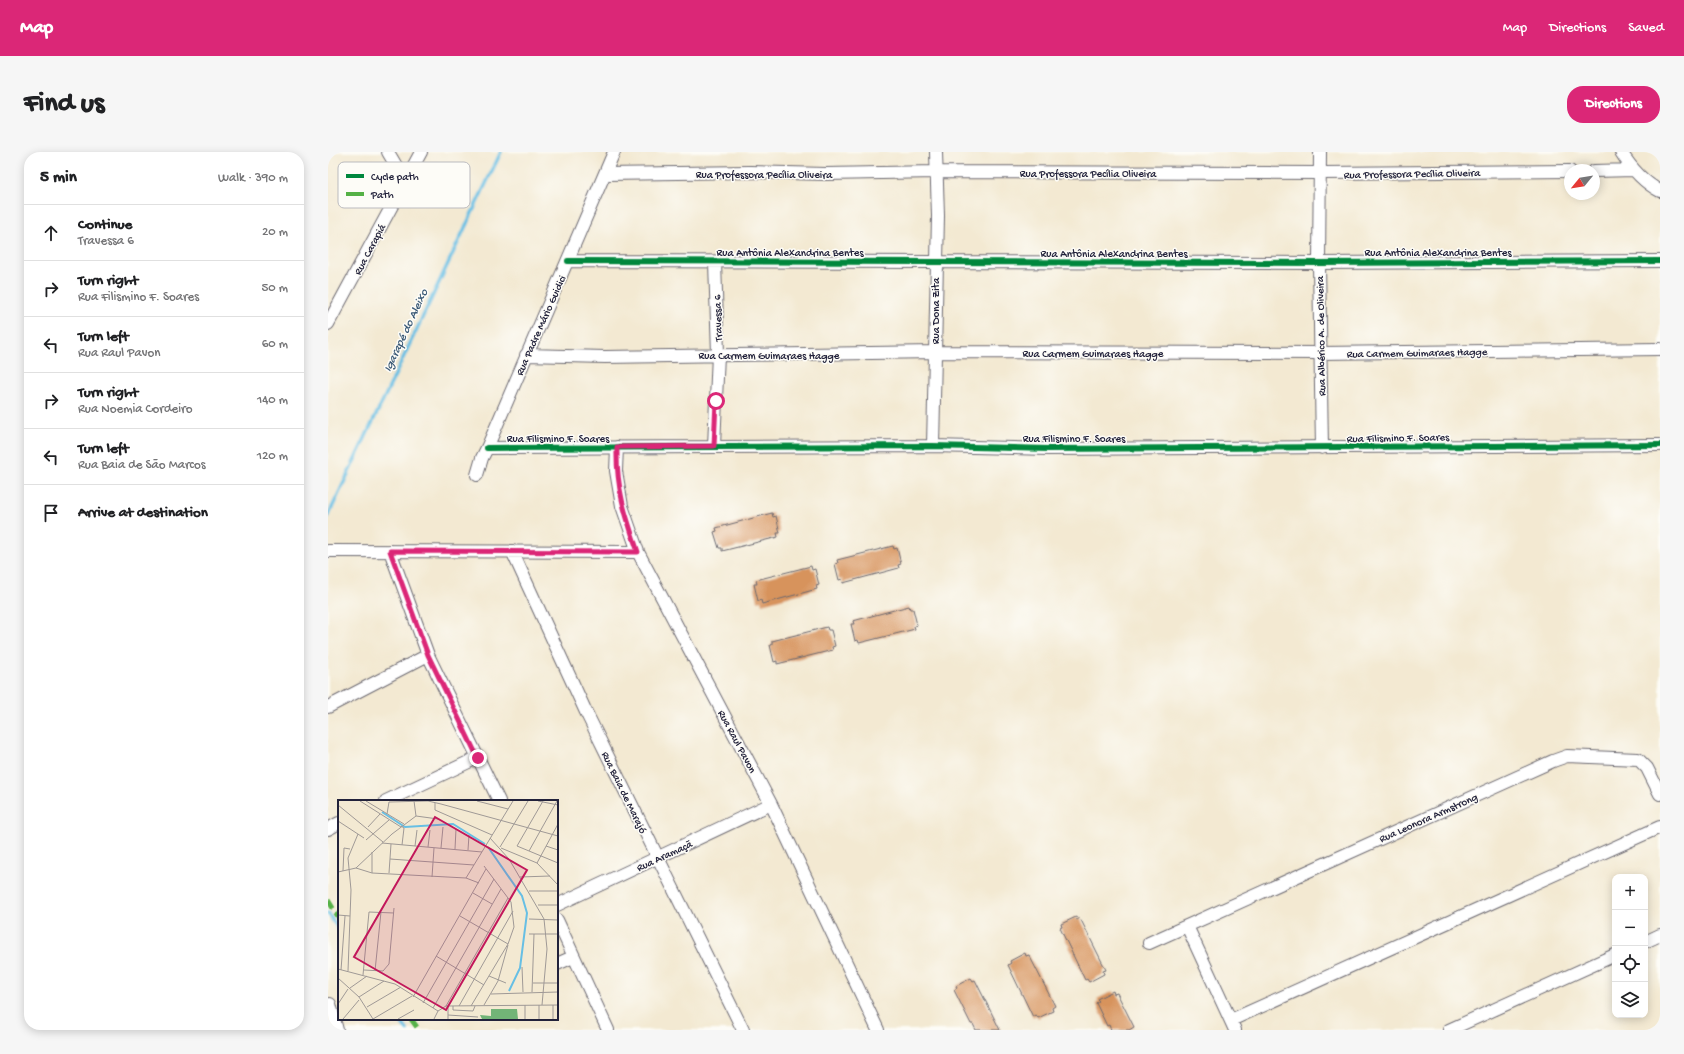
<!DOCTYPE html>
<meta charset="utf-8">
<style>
body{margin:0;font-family:"Gochi Hand",sans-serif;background:#f6f6f6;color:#202124}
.controls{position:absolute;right:12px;bottom:12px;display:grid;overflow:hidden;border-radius:8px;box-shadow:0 2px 10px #0003}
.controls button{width:36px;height:36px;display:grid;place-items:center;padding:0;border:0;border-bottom:1px solid #e0e0e0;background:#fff;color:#202124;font:20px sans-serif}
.compass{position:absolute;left:1236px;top:12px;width:36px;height:36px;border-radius:50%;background:#fff;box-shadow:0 2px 10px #0003;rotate:240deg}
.stop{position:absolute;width:12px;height:12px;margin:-9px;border:3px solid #db2777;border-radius:50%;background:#fff}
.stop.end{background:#db2777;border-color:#fff;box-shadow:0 1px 4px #0008}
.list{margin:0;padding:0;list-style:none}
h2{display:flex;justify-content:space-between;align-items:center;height:52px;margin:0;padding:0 16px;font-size:17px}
h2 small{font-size:13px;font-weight:400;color:#757577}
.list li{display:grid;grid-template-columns:26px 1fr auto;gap:12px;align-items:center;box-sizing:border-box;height:56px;padding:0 16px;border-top:1px solid #e0e0e0}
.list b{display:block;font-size:15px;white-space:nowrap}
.list p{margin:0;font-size:13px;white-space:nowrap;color:#757577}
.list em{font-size:13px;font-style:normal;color:#757577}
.icon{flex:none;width:22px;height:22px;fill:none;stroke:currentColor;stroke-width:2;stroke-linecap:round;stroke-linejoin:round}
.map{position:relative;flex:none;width:1332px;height:878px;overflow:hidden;border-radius:16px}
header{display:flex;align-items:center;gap:24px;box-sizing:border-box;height:56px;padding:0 20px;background:#db2777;color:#fff}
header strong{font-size:19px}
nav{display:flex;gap:22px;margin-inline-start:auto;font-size:14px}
.intro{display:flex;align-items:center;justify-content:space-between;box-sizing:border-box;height:96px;padding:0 24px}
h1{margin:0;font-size:28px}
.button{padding:10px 18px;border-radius:16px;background:#db2777;color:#fff;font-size:14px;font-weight:700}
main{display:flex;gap:24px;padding:0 24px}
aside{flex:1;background:#fff;border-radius:16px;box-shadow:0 2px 10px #0003}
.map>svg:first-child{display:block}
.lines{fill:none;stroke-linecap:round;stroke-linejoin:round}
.stream{stroke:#67bfe4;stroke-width:3.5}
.building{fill:#d7935c}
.minor-casing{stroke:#6b6870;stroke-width:14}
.minor{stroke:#fff;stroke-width:12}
.quiet{stroke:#55b146;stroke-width:5;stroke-dasharray:10 5;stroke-linecap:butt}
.cycleway-casing{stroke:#fdfcf7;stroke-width:8}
.cycleway{stroke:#00873e;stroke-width:6}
.route{stroke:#db2777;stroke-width:5}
.labels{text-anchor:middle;stroke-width:3;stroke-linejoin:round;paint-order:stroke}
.street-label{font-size:11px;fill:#22223b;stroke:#fdfcf7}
.water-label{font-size:12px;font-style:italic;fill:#3a5976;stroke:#fdfcf7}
.inset-river{fill:none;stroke:#67bfe4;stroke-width:2}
.inset-road{fill:none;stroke:#9f9996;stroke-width:1}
.view{fill:#c2185b;fill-opacity:0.15;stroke:#c2185b;stroke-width:2}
.inset-edge{fill:none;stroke:#22223b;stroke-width:2}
.key{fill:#fdfcf7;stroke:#bbbbbf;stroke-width:1}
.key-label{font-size:11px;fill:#22223b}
</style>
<header>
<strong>Map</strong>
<nav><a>Map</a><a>Directions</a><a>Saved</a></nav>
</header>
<div class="intro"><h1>Find us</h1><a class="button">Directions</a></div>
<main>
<aside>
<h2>5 min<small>Walk · 390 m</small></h2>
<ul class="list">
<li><svg class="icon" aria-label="ahead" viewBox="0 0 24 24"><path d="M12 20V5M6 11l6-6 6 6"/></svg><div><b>Continue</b><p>Travessa 6</p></div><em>20 m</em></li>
<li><svg class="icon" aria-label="right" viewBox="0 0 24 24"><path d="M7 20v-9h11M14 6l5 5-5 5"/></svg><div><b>Turn right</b><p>Rua Filismino F. Soares</p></div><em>50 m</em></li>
<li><svg class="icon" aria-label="left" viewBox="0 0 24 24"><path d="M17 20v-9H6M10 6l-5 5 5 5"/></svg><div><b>Turn left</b><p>Rua Raul Pavon</p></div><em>60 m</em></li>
<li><svg class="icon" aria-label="right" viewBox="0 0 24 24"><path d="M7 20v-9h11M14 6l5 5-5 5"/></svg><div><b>Turn right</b><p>Rua Noemia Cordeiro</p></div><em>140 m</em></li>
<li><svg class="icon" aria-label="left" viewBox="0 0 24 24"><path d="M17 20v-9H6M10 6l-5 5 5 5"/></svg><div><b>Turn left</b><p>Rua Baia de São Marcos</p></div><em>120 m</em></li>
<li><svg class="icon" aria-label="arrive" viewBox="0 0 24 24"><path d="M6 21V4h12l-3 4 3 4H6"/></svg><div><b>Arrive at destination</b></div></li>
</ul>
</aside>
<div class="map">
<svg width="1332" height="878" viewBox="0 0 1332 878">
<rect width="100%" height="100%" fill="#fdfcf7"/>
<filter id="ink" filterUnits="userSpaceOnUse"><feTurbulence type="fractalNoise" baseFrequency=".025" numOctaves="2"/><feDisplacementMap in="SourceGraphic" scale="8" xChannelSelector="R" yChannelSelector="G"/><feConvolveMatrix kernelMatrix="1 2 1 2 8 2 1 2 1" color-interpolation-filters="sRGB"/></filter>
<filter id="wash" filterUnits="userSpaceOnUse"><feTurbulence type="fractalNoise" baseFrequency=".012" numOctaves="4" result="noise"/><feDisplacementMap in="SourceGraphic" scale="16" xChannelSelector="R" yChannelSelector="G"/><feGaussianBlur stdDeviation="0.9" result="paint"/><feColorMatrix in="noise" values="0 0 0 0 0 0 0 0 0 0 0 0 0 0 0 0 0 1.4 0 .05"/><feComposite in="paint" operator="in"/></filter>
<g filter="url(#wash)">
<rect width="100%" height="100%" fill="#f3e9d2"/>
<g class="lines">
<path class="stream" d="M0,364L173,0
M0,761L11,778
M71,867L79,878"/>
</g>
<g id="blocks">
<path class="building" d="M444,361L445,365L448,364L452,381H449L450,385L394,399V396H391L386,380L389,379L388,376Z
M565,394L566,397L569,396L573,412L570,413L571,416L515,431L514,427L511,428L507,412L510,411L509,408Z
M483,414L484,418L487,417L491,433L488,434L489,437L434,452L433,448L430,449L426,432H429L428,428Z
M581,454L582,457H585L589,473L586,474L587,477L531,491L530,488L527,489L523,472H526L525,469Z
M499,475L500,478H503L507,494L504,495L505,498L449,512V509L446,510L442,493H444V489Z
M748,765L749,768L752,766L778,818L775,819L776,822L761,830L759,827L757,828L732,776L734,775L733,772Z
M697,801L698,804L701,803L727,854L724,856L725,859L710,866L708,863L705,865L680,813L683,811L682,809Z
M643,826L645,829L647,828L672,878H648L645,872H643L626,838L629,836L628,834Z
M785,839L786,842L789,841L806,875L801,878H783L781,873L779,874L768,851L771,849L769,847Z"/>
</g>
</g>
<g filter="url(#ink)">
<use href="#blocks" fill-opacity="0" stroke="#6b6870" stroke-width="1"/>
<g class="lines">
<g class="minor-casing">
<path id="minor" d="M60,0L77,29
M992,0L991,111L994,296
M1293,0C1303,16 1315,30 1332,39
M1266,19L1306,18
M277,22L422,20L498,22L608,20L992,21L1242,19
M240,109L991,111L1332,109
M0,172L93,0
M198,203L277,205L607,200L992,201L1332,197
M386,294L390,202L387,110
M605,294L610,64L608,0
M289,295L288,319L294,354L310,400L443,652L550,878
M159,296L605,294L720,297L1332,293
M149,323L154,306L159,296L286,0
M0,399L310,400
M62,399L100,503L171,649
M184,399L258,560L415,878
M0,555L100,503
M58,649L149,606
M0,677L11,671
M229,753L443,652
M229,768L280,878
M859,774L907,878
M1317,790L1332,783
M821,791L1225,609L1239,604L1310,607L1319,616L1332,642
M229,812L245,805
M2,852L9,878
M903,868L1332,675
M1121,878L1287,803"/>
</g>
<use href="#minor" class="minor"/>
<path class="quiet" d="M0,748L11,766
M83,867L91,878"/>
<g class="cycleway-casing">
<path id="cycleway" d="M240,109L991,111L1332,109
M159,296L605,294L720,297L1332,293"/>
</g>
<use href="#cycleway" class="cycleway"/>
</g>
</g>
<g class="lines" filter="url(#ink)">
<path class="route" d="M150,606L100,503L62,399L310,400C297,362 288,336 289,295L386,294L388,249"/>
</g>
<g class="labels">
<g class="street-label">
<text x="760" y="25">Rua Professora Pecília Oliveira</text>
<text transform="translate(1084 21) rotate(-1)" y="4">Rua Professora Pecília Oliveira</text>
<text x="436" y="26">Rua Professora Pecília Oliveira</text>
<text transform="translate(41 97) rotate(-62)" y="4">Rua Carapiá</text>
<text x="462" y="104">Rua Antônia Alexandrina Bentes</text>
<text x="1110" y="104">Rua Antônia Alexandrina Bentes</text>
<text x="786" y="105">Rua Antônia Alexandrina Bentes</text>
<text transform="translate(607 159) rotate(-90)" y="4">Rua Dona Zita</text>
<text transform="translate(389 166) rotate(-92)" y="4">Travessa 6</text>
<text transform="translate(212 173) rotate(-66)" y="4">Rua Padre Mário Guidici</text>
<text transform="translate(992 184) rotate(-91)" y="4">Rua Albérico A. de Oliveira</text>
<text transform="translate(1089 200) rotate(-1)" y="4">Rua Carmem Guimaraes Hagge</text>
<text x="765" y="205">Rua Carmem Guimaraes Hagge</text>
<text x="441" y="207">Rua Carmem Guimaraes Hagge</text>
<text transform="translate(1070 285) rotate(-1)" y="4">Rua Filismino F. Soares</text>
<text x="230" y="290">Rua Filismino F. Soares</text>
<text x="746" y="290">Rua Filismino F. Soares</text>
<text transform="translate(410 589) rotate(62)" y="4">Rua Raul Pavon</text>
<text transform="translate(297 640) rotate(64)" y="4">Rua Baia de Marajó</text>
<text transform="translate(1100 665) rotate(-24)" y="4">Rua Leonora Armstrong</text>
<text transform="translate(336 703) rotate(-25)" y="4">Rua Aramaçã</text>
</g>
<g class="water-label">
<text transform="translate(77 178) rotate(-65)" y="4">Igarapé do Aleixo</text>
</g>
</g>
<g transform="translate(10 648)">
<rect width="220" height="220" fill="#f3e9d2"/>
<path d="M153,209H179L180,219H144L142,215L153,216Z" fill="#72b477"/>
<path class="inset-river" d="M44,12L67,27L115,24L147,44M150,47L184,96L189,113L182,168L171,191"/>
<path class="inset-road" d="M22,1L63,27M28,1L66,24M76,1L78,16M139,1L170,9M200,1L220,5M205,1L179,46L220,63M51,2L90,1L103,4L220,36M97,3V10L154,35M0,5L45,42M49,14L51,2M0,21L26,38M63,26L66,28L64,45M30,27L42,14M152,38L171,59L206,119L209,149L204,205M28,40L51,20M44,43L144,52M77,46L79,30M208,46L220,50M90,47L92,30M162,47L190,1M103,48L105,27M163,48L199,63L220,85M117,49L118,29M130,50L131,35M191,51L219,1M52,59L136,65M199,63L220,24M18,68L34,73L128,78L141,83M5,71L6,48L12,49M0,72L18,68L54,34L78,16L100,19M34,73V52M51,73L53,44M94,77L96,48M182,77L212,76M128,78L175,1M191,91H220M135,93L154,104M200,105H220M0,115L12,116M122,116L170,144M191,119L220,120M191,134H220M98,156L146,185M184,167L185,192M0,169L57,184L100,211M3,170L7,116M26,170L45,171L51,164L56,108M10,171L13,90L10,58L20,34M37,171L43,112M25,175L31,112L56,113M151,176L168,183M0,178L21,197L35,219M195,183H220M12,188L29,176M194,192L196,134M153,194L220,192M21,197L46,181M75,197L148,69M85,203L156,79M0,204L10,189M146,205L160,181L170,145M201,205V219M215,205V219M108,206L170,98M115,206V210L135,211L137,206M121,206L175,111M133,206L170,144L176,127L173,102L146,66M29,207L63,187M95,208L163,89M110,215L140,217M5,219L21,200M35,219L74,196M60,219L76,210M96,219L100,211L108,206L220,205M110,219V206M187,219V205"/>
<path class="view" d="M97,17L189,70L108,210L16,157Z"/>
<rect width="220" height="220" class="inset-edge"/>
</g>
<rect x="10" y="10" width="132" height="46" rx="6" class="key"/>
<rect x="18" y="22" width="18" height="4" fill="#00873e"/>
<rect x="18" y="40" width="18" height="4" fill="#55b146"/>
<g class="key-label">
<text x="43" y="28">Cycle path</text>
<text x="43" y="46">Path</text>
</g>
</svg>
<div class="controls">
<button>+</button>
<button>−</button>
<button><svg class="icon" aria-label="locate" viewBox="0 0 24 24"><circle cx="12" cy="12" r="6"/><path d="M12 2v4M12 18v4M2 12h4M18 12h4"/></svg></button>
<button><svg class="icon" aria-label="layers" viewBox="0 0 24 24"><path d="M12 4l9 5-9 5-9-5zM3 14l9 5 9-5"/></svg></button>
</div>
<svg class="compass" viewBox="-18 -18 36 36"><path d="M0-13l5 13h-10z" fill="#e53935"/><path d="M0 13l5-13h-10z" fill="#757577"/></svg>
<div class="stop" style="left:388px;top:249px"></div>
<div class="stop end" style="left:150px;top:606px"></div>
</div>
</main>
